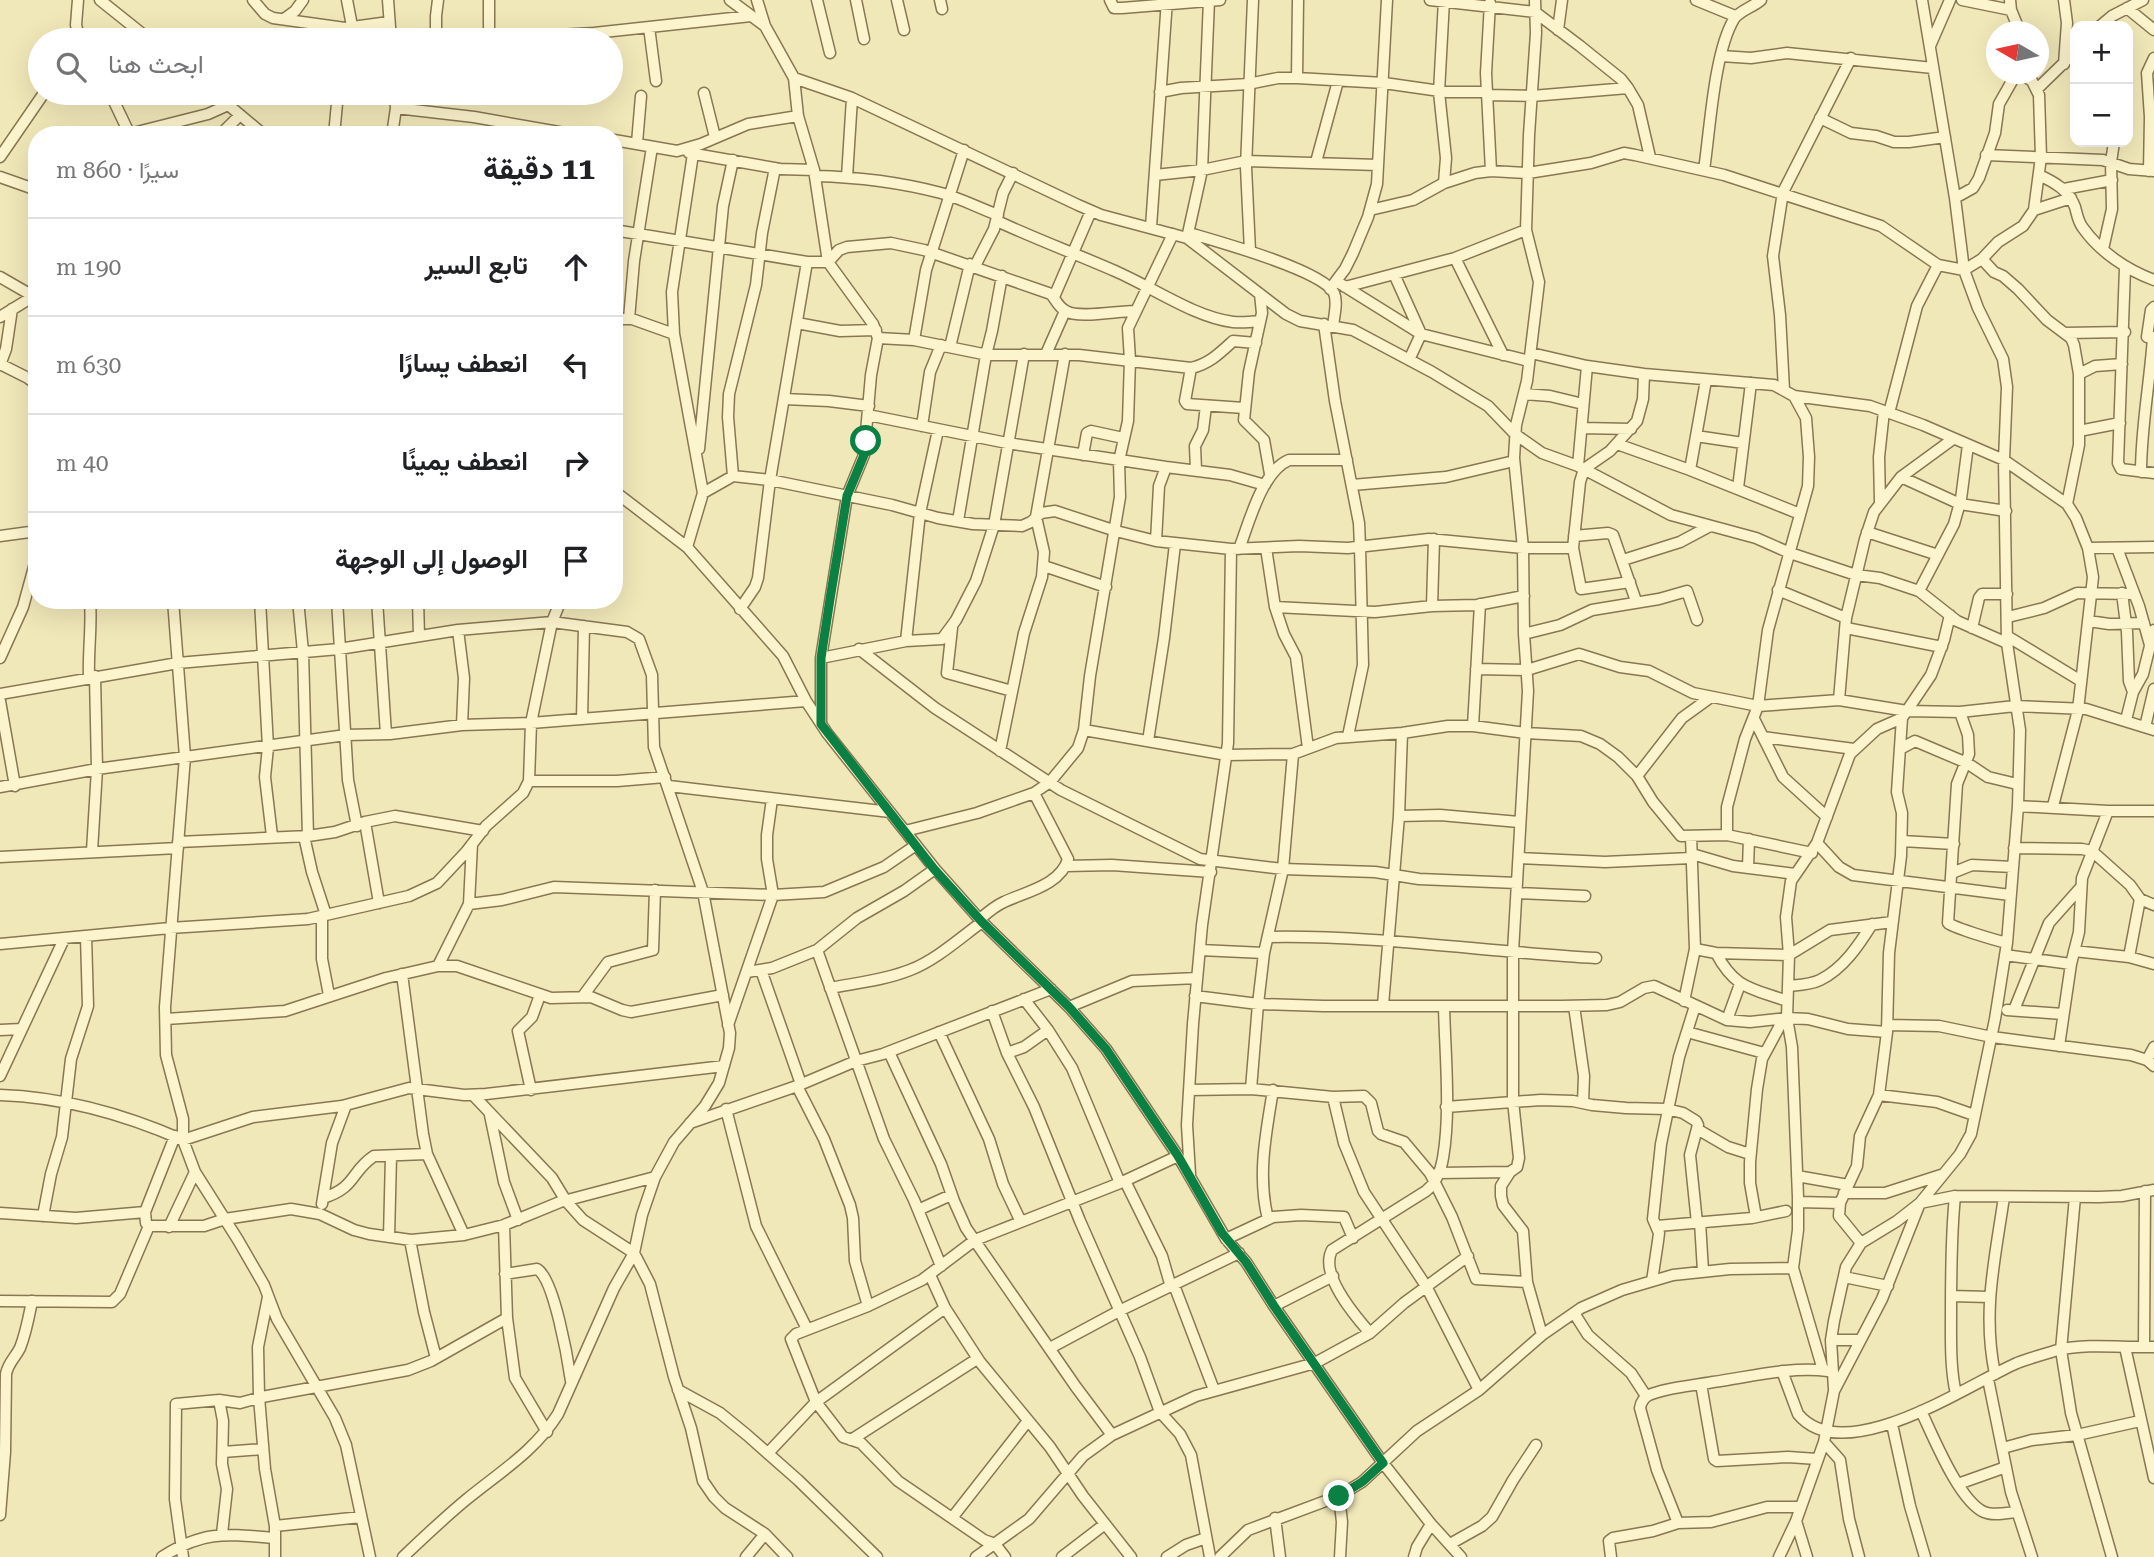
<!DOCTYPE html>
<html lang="ar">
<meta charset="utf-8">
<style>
body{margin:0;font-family:"Roboto Serif",Vazirmatn,serif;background:#f6f6f6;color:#202124;direction:rtl}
.controls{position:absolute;right:21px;top:21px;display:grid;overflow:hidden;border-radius:14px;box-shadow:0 7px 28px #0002}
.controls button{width:63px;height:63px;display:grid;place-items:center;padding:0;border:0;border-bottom:2px solid #e0e0e0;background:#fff;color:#202124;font:35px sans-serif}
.compass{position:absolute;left:1986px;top:21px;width:63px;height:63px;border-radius:50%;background:#fff;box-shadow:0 7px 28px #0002;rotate:279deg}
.stop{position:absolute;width:21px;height:21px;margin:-16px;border:5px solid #0b8043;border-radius:50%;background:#fff}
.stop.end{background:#0b8043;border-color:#fff;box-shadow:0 2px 7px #0008}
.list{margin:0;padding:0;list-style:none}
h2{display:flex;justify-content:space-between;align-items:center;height:91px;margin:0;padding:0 28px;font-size:30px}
h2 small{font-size:23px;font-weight:400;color:#757577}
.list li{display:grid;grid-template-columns:46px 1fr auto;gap:21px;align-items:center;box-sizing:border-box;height:98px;padding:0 28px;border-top:2px solid #e0e0e0}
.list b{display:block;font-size:26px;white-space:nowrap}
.list em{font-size:23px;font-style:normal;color:#757577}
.icon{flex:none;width:38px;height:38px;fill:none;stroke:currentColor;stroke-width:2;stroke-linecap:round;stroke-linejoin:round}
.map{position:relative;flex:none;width:2154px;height:1557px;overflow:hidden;direction:ltr}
.search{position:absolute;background:#fff;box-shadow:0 7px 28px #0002;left:28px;top:28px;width:595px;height:77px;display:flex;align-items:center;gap:18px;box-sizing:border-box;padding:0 24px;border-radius:38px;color:#757577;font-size:26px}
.panel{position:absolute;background:#fff;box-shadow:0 7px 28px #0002;left:28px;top:126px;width:595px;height:483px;border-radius:28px;direction:rtl}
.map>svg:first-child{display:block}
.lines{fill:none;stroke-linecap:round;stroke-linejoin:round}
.street-casing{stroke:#887753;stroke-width:13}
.street{stroke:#fcf4cc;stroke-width:10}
.route{stroke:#0b8043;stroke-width:9}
</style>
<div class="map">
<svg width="2154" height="1557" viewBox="0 0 2154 1557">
<rect width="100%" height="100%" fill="#f1e8b9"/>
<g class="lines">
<g class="street-casing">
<path id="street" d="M78,0L76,25L80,40
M100,0L150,40
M253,0L265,14L273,18L345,28L389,22
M347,0L352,26
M388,0L391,40H441
M730,0L765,26L794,78L798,116L814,170L828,262L873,324L878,338L871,375L864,455L847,496L821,658V724
M757,0L765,26
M817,0L830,53
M856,0L864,39
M897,0L904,30
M940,0L942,9
M1110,0L1114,8H1122L1220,0
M1430,0L1535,12L1580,46L1621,79L1628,88L1638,105L1650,157
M1444,0L1439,92L1446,158L1444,183
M1535,0L1536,33L1529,135L1526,230L1539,282L1527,381L1516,425L1514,458L1523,548L1524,634L1528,691L1513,952V1101L1519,1158L1517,1167L1510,1172L1501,1186V1196L1503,1205L1523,1231L1527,1282L1542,1335
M1696,0L1735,16
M1962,0L2011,10
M2010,0L2011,10L2020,32
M1490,3L1486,73L1491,171
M2127,8L2154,30
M284,19L295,11L303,0
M2100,26L2112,16L2143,0
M649,27L656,81
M1558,30L1562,0
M436,39V16L438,0
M489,39V0
M469,40L594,33L751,16
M1930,46L1950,0
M1721,56L1751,58L1787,53L1933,68
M2064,64L2067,23L2064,0
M794,78L852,98L1078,205L1101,215L1187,238L1286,314L1300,321L1353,330L1432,372L1488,406L1515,434L1542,453L1578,466L1671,515L1756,538L1790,553L1856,575L1880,578L1919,591L1957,621L2007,643
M1297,78L1298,0
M2037,89L2075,52
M1160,92L1181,88L1248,84L1278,78H1297L1384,83L1447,92H1487
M110,93L130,135
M214,93L264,135
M704,93L715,137
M1487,95L1532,96L1628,88
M396,108L474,117L576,135
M1820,118L1851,133L1876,136L1894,142H1909L1945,137
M129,134L208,114L228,105
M220,135L240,115
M334,135L338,93
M392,135L396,108L395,93
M614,140L677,151L701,144L748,124L798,116
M637,143L641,96
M689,153L780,169L814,170
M693,154L672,292L674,334L703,493
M1986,155L2103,160L2129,169L2154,171
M0,157L44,93
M1316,162L1338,81
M1704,170C1710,130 1714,52 1734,19C1739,11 1753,7 1761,0
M2149,171L2150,117L2147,73L2154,58
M1155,175L1202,170L1246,161L1378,165
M2039,175C2054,182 2069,190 2075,207C2077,214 2078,222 2083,228C2100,252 2127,270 2154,280
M815,176C858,177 899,182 941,193C960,198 979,208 998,215
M0,177L37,190
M847,177L852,98
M2064,189L2112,180
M1955,198L1973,188L1979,178L1995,133L1999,104L2016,74
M1370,210L1413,200L1444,183L1475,173L1491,171L1528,173L1591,163L1624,153L1635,155L1724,175L1881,226L1938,265L1964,270L1982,259L1998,242L2023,226L2034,210L2041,157L2039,95L2032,81L2021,74
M2034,210L2071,198
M997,221C1036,239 1076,254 1115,271C1152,287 1194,317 1233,322C1242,323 1251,322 1260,321
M1151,227L1167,0
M614,230L807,262H828L839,250L847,247L891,243L924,250L1051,294C1056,300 1058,307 1066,311C1078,319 1117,311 1134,311
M1189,233C1216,241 1322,270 1334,293C1338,302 1334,316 1333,326
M1187,238L1202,170L1209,0
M2103,249L2112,209L2111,162L2114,142
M1250,251L1246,167L1253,0
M1455,258L1503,355
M1982,259L1994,272L2003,276L2018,289L2047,320L2071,338L2074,345L2079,374V445L2067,504
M975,266L994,229L1003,193L1013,173
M2125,268L2118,463L2121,469L2154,473
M1394,274L1421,334L1409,360
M0,277L33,296
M1336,281L1421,334L1529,361
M1345,287L1455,258L1526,230
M1330,289L1345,269L1353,253L1368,217L1377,184L1387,0
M1260,294L1262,313L1249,372L1244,420L1264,440L1270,474
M1054,297L1091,211
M0,317L37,294
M614,319H632L674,334
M629,319L634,261L652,147
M797,323L840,331L876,330
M1324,324L1335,401L1359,523L1360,547L1363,665L1348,736
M2065,333L2125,332
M2147,337L2151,310L2154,307
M878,338L914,340L988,355H1079L1191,368C1209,364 1220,353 1233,341L1256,343
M914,340L926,270L964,150
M950,347L970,264
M1531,353L1587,366L1644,374L1774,385L1794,396L1870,406L1923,425L2004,460L2067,504L2076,518L2088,548L2093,577L2078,710L2053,806
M1046,354L1065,311
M0,364L28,378L37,385
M0,365L6,349L12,309
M1191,368L1185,401L1187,404L1244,408
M2079,374L2095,366L2122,364
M1784,390L1780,315L1773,256L1783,192L1851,58
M1524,394L1550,396L1583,404
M784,399L829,401L869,406
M1889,413L1917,306L1938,265
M868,415L1007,443L1166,467L1230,475L1265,485
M922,426L930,372L941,345
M1582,428L1631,429
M2079,431L2120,423
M1696,436L1743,443
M1617,444L1690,470L1800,514
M699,449L723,206L733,160
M1083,455L1087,433L1091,431L1123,438
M1578,466L1587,366
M1196,470L1195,446L1203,430L1206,406
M1690,470L1706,380
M2141,472C2141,427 2150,382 2153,337
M733,476L728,417L729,394L756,285L762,233L775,168
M1901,477L1960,504L2006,511
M1352,485L1446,477L1514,461
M1738,488L1751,383
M614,491L687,547L783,656L806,701L827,733L935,869L982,922L1069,1007L1106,1049L1178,1156L1226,1239L1246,1262L1274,1306L1383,1463L1431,1524L1461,1557
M1880,502L1879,457L1884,411
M958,521L986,355L992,331L1002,276
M1867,532L1938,555
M0,536L37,531
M1574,536L1608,533L1613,535L1636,601
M1156,541L1159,486L1166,467
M687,547L703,493L733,476L770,480L892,505L938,518L973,524L1022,526L1031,522L1041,513L1055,511L1116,531L1156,541L1231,549L1299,546L1348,548L1429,539L1523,548H1573
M1266,548L1275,607L1284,634L1296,657L1308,748
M2088,548L2154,547
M2117,548L2139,606L2150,645L2154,646
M1239,549C1249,523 1262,471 1289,460H1347
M1623,560L1680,542L1710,526
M1044,566L1106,587
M1630,582L1581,589L1573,548L1580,482L1584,469L1610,451L1637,421L1643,399L1644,374
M1778,590L1846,618
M1919,591L1954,524L1961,499L1968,445
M2122,593L2127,632L2129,681L2133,692
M173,600L185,757L165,1007L166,1055L183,1119V1140L195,1172L238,1240L264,1285L277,1319L335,1418L346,1445L370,1557
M260,600L268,747L265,777L272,836
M298,600L303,652L308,836
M337,600L348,780L357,826
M377,600L386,734
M418,600L419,636
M1432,606L1434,539
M1275,607L1375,612L1432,606L1477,605L1524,596
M740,609L755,587L758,578L770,480L807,262
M2008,617L2044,608L2077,593L2133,594
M2089,621L2109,624L2144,623
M952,628L947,673L1012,691
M1846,628L1942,647
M1972,628L1979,598L1982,594H2007
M458,630L464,678L462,725
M1524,634L1560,625L1592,610L1659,599L1687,591L1697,620
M2007,636L2081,681
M906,641L920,513L938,430
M859,649L935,708L1061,790L1200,859L1283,869L1375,872L1419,879L1517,883
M0,658L23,607L37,556
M821,658L906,641L942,639L956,620L976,581L994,525L1024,354
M1476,669L1527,670L1579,654L1620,667L1649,671L1693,693L1758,706L1839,700L1907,711L1960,712L2015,706L2086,709L2154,730
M89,677C88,651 92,626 90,600
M0,694L178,663L339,649L458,630L552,622L627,632L639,639L652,675L654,747L703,892L730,1033L729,1048L719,1083L705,1106L674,1142L655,1177L642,1215L634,1253L614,1288L558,1414C535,1451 500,1472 467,1499C445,1517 424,1537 403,1557
M1839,700L1846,618L1865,539L1874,512L1901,477L1953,439
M0,701L15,786
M1960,712L1968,735L1969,754L1957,784L1948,923C1957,929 1995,940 2007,943
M582,719L584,626
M1754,719L1783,777L1827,817
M2126,720L2133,692L2143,674L2154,630
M1473,726L1480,604
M2145,727L2154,689
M1084,730L1227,755L1293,754L1336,738L1402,733L1448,726H1473L1526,733L1581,736L1600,744L1618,757L1637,776L1653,802L1681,836L1727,835L1812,853
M1763,737L1854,749
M1148,741L1164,638L1175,544
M1900,749L1915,741L1967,763L1988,777L2017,784
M1000,751L1024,633L1042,577L1044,552L1036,517L1065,354
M1637,776L1682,718L1711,697
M529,781H617L665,777
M669,786L890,812
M0,787L97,769L346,735L390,734L462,725L531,723L806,701
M2018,806L2108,811H2154
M1399,816L1440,815L1519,822
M365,822L379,903
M905,831L977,813L1034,793L1050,782L1078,748L1084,730L1090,676L1120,497L1119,461L1128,421L1130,360L1128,328L1173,234
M1727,835V807L1745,739L1758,706L1768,630L1808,486L1809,457L1806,418L1794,396
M304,836L312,872L326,915
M1902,841L1954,844
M178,842L308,836L335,832L365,822L395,816L483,831
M1817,843L1839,867L1853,875L2010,895
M2014,848L2082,849L2092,851L2130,885L2140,899L2154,905
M92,851L97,769L95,676
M1692,854L1733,866L1795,874
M0,857L178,848
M1519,858L1605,862L1691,858
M1066,866L1112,865L1211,872
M1748,868L1749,839
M1952,873L1972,865L2013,867
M1517,893L1585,896
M469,904L502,900L554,887L773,895L824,892L884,867L916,845
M322,916V959L329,995
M980,919C988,912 995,906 1004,902C1025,892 1061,885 1068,859L1034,793
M1268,937C1378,935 1487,952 1596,958
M0,944L170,928L308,919L409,896L437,883L466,852L486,826L523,793L529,781L531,723L552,622L561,600
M1695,949L1716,953L1789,955L1830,930L1892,922
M817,950L884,1139L914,1200L941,1266
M1200,950L1264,953
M2074,951L2129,957L2154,964
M1716,953C1735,989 1751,988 1787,1001
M2005,955L2071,964
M2129,957L2140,899
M438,966L469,904L472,844
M761,970L801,1084
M747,972L772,968L817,950L857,918L904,891L935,869
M402,974L423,1134L427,1154L464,1235
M1788,986C1798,985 1810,985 1820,980C1843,969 1859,945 1872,924
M830,988C856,983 885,980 910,970C936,960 960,938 982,922
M583,996L608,962L653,950L655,890
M1195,996L1258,1004L1323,1006H1562L1607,1005L1620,1002L1644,988L1654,986L1727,1020L1750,1022L1787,1018L1808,1019L1848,1029L1887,1032
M1024,999L1048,1030L1072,1068L1120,1183
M1684,1001L1695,949L1691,836
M1383,1005L1399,816L1402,733
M1574,1006L1584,1076L1583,1103
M1069,1007L1132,981L1197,978
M2007,1010L2063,1014
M2014,1010L2049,923L2081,887
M992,1011L1007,1053L1034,1107L1080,1221L1140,1357L1160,1412L1180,1434L1191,1455L1210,1557
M166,1019L285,1011L386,978L438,966H457L551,998L591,997L622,1010L631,1012L723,995
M1727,1020L1740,984
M728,1025L773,895L767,859V835L772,799
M1887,1025L1939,1026L1992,1037L2131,1055L2147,1060L2154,1066
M0,1030L22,1029
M939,1032L989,1139L1003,1184L1021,1222
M1687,1032L1764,1053
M2059,1046L2071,964L2079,932L2082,878L2108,811
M889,1052L941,1164L954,1201L966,1228L1076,1387L1112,1435
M1007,1053L1024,1047L1048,1030
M2147,1060L2154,1047
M0,1076L64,939
M797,1086L824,1139L850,1205L853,1218L855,1261L868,1306
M1251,1089L1258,1004L1264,953L1283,869L1293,754
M531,1090L518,1031L532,1017L540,995
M1189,1090L1251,1089L1333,1097L1364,1096L1371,1103L1378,1131L1381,1134L1404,1142L1430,1173L1452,1217L1476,1279L1527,1282
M0,1095C62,1097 126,1115 183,1140L253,1117L342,1106L409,1088L464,1095L486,1094L724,1066
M473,1095L552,1178L566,1201L583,1220L634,1253L650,1284L674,1377L691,1428L703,1481L714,1497L725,1508L765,1534L787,1557
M1879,1095L1937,1102L1974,1115
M1333,1097L1344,1143L1364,1192L1426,1286L1479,1390
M1446,1107L1541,1100L1573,1101L1592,1105L1626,1108L1667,1109L1683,1113L1696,1121L1698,1125L1690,1155L1697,1223
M726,1109L756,1226L807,1329
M490,1115L504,1182L518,1220
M690,1123L797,1086L856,1061L883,1054L1051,989
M1697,1129L1728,1147L1750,1154
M175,1136L145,1212L146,1223L149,1226H204L225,1219L291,1209L320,1214L354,1230L369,1234L411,1240L464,1235L504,1225L560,1202L655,1177
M1438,1173L1510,1172
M1190,1174L1187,1125L1193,1024L1202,925L1228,743L1231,549
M1797,1176L1848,1185
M1125,1181L1162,1256L1171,1287
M1844,1193H1885L1941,1175
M1955,1196C1951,1235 1951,1273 1951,1312C1951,1339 1950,1368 1956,1394
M2075,1197L2061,1350L2071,1413L2112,1557
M323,1198C357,1187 350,1172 374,1156L427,1154
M1798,1202L1840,1203
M322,1204L332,1143L346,1105
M918,1210L951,1195
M0,1213L76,1218L145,1212
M43,1216L51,1174L62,1137L71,1059L88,1006L86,936
M1756,1217L1750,1183V1162L1757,1089L1762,1059L1784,1018
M1268,1219C1257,1176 1266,1133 1273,1090
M1700,1222L1703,1271
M504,1225L507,1318L515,1378L547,1432
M1657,1226L1752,1218L1786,1211
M169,1227L195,1172
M389,1237L391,1156
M1226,1239L1273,1217L1301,1215L1344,1217L1353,1238
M410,1240L424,1312L436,1358
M1861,1243L1839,1216L1840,1203L1857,1166L1860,1136L1879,1095L1887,1032L1889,953L1901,856L1902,813L1897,792L1902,718L1931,675L1944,640L1950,615
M505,1274L537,1269C554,1278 568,1360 571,1381
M930,1275L945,1308L980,1362L1050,1447L1083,1496L1131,1557
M1844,1277L1888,1286
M1652,1281L1658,1241L1659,1233L1653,1219L1661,1144L1679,1057L1695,1006
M1174,1285L1214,1390
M1951,1296L1989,1297
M268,1297L258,1347L259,1397L265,1469L275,1526V1557
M0,1301L112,1302L120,1294L149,1226
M1274,1306L1333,1276
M1574,1313L1588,1335L1631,1373L1646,1396
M1370,1333C1355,1316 1319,1274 1332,1250L1426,1191C1436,1183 1441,1170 1443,1158C1451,1111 1445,1054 1444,1006
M1831,1340H1860
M2125,1347L2154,1478
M2144,1347L2145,1191
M1050,1348L1119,1311L1239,1253
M1823,1370L1793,1268L1798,1230V1197L1792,1047L1787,1018L1789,955L1786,917L1791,881L1817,843L1850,754L1877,729L1902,718
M1782,1371L1798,1414C1844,1470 1969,1384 2017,1363C2030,1358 2045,1354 2058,1350C2088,1343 2123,1348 2154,1347
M1995,1374C1982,1312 1995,1259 2004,1197
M1988,1379L2011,1492L2032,1557
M1701,1384L1714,1459L1717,1461L1788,1457L1817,1459
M1834,1389L1831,1340L1834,1321L1846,1267L1861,1243L1897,1221L1920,1203L1955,1196L2099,1197L2122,1196L2154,1190
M678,1390L720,1413L747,1435L798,1480L877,1557
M219,1400L223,1421L222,1464L227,1489L222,1534
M1921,1411C1933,1436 1959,1501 1984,1512C1993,1516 2006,1513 2016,1512
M1892,1424L1910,1506L1925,1557
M851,1440L977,1359
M1824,1442L1840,1460L1849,1519L1859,1557
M2003,1448L2032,1440L2077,1435L2140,1421
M223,1452L263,1449
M768,1453L816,1402L945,1308
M1958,1484L2006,1467
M1339,1496L1342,1522L1340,1557
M0,1515L5,1452L6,1374C8,1363 15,1358 20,1348C26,1333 29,1316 32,1301
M952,1518L1027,1422
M1275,1518L1280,1557
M1678,1523L1657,1470L1640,1408C1641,1402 1643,1398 1649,1395C1668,1387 1692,1386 1713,1382C1750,1377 1790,1366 1828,1371
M275,1526L361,1517
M1450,1544L1482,1526L1492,1517L1513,1480L1536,1445
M162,1557C204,1530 227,1534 274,1538
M183,1557L175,1499L176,1404L219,1400L240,1403L262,1397L408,1370L431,1361L507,1318
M746,1557L765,1534
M976,1557L1029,1519L1083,1456L1112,1435L1196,1396L1315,1363L1370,1333L1404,1303L1468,1256
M1005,1557L995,1544L984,1540L898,1481L861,1443L843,1437L816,1402L791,1339L796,1334L868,1306L922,1280L975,1240L1120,1183L1178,1156
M1062,1557L1105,1524
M1167,1557L1186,1545L1206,1538
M1220,1557L1248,1530L1339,1496L1362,1482L1417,1431L1479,1390L1542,1335L1581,1308L1622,1290L1673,1275L1730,1269L1793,1268
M1414,1557L1417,1547L1431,1524
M1611,1557L1609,1541L1613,1538L1653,1531L1678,1523L1711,1522L1767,1507H1800
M1779,1557L1796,1521
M1807,1557L1796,1521L1824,1442L1834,1391L1882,1299L1920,1203L1960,1154L1971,1134L1995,1019L2007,943L2018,806L2020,730L2007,643L2004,460L2007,387L2003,359L1978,308L1964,270L1955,198L1922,0"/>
</g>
<use href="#street" class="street"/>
</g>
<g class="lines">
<path class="route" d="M866,441L864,455L847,496L830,599L821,658V724L934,869L982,922L1069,1007L1106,1049L1178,1156L1222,1233L1246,1262L1274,1306L1383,1463L1362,1482L1339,1496"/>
</g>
</svg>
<div class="controls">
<button>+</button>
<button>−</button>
</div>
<svg class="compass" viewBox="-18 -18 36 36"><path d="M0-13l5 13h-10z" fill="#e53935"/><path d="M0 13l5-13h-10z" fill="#757577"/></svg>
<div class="stop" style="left:866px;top:441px"></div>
<div class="stop end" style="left:1339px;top:1496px"></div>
<div class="search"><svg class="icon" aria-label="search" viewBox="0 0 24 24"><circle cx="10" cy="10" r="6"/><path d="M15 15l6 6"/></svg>ابحث هنا</div>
<section class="panel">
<h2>11 دقيقة<small>سيرًا · 860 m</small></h2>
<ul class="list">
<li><svg class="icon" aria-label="ahead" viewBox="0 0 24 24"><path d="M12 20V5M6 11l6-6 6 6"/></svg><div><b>تابع السير</b></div><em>190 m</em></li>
<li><svg class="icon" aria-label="left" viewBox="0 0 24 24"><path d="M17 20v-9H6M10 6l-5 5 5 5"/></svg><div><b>انعطف يسارًا</b></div><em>630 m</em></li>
<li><svg class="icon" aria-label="right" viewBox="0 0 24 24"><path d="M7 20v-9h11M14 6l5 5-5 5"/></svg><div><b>انعطف يمينًا</b></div><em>40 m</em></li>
<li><svg class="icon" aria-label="arrive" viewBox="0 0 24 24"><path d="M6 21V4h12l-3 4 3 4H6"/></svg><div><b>الوصول إلى الوجهة</b></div></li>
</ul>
</section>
</div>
